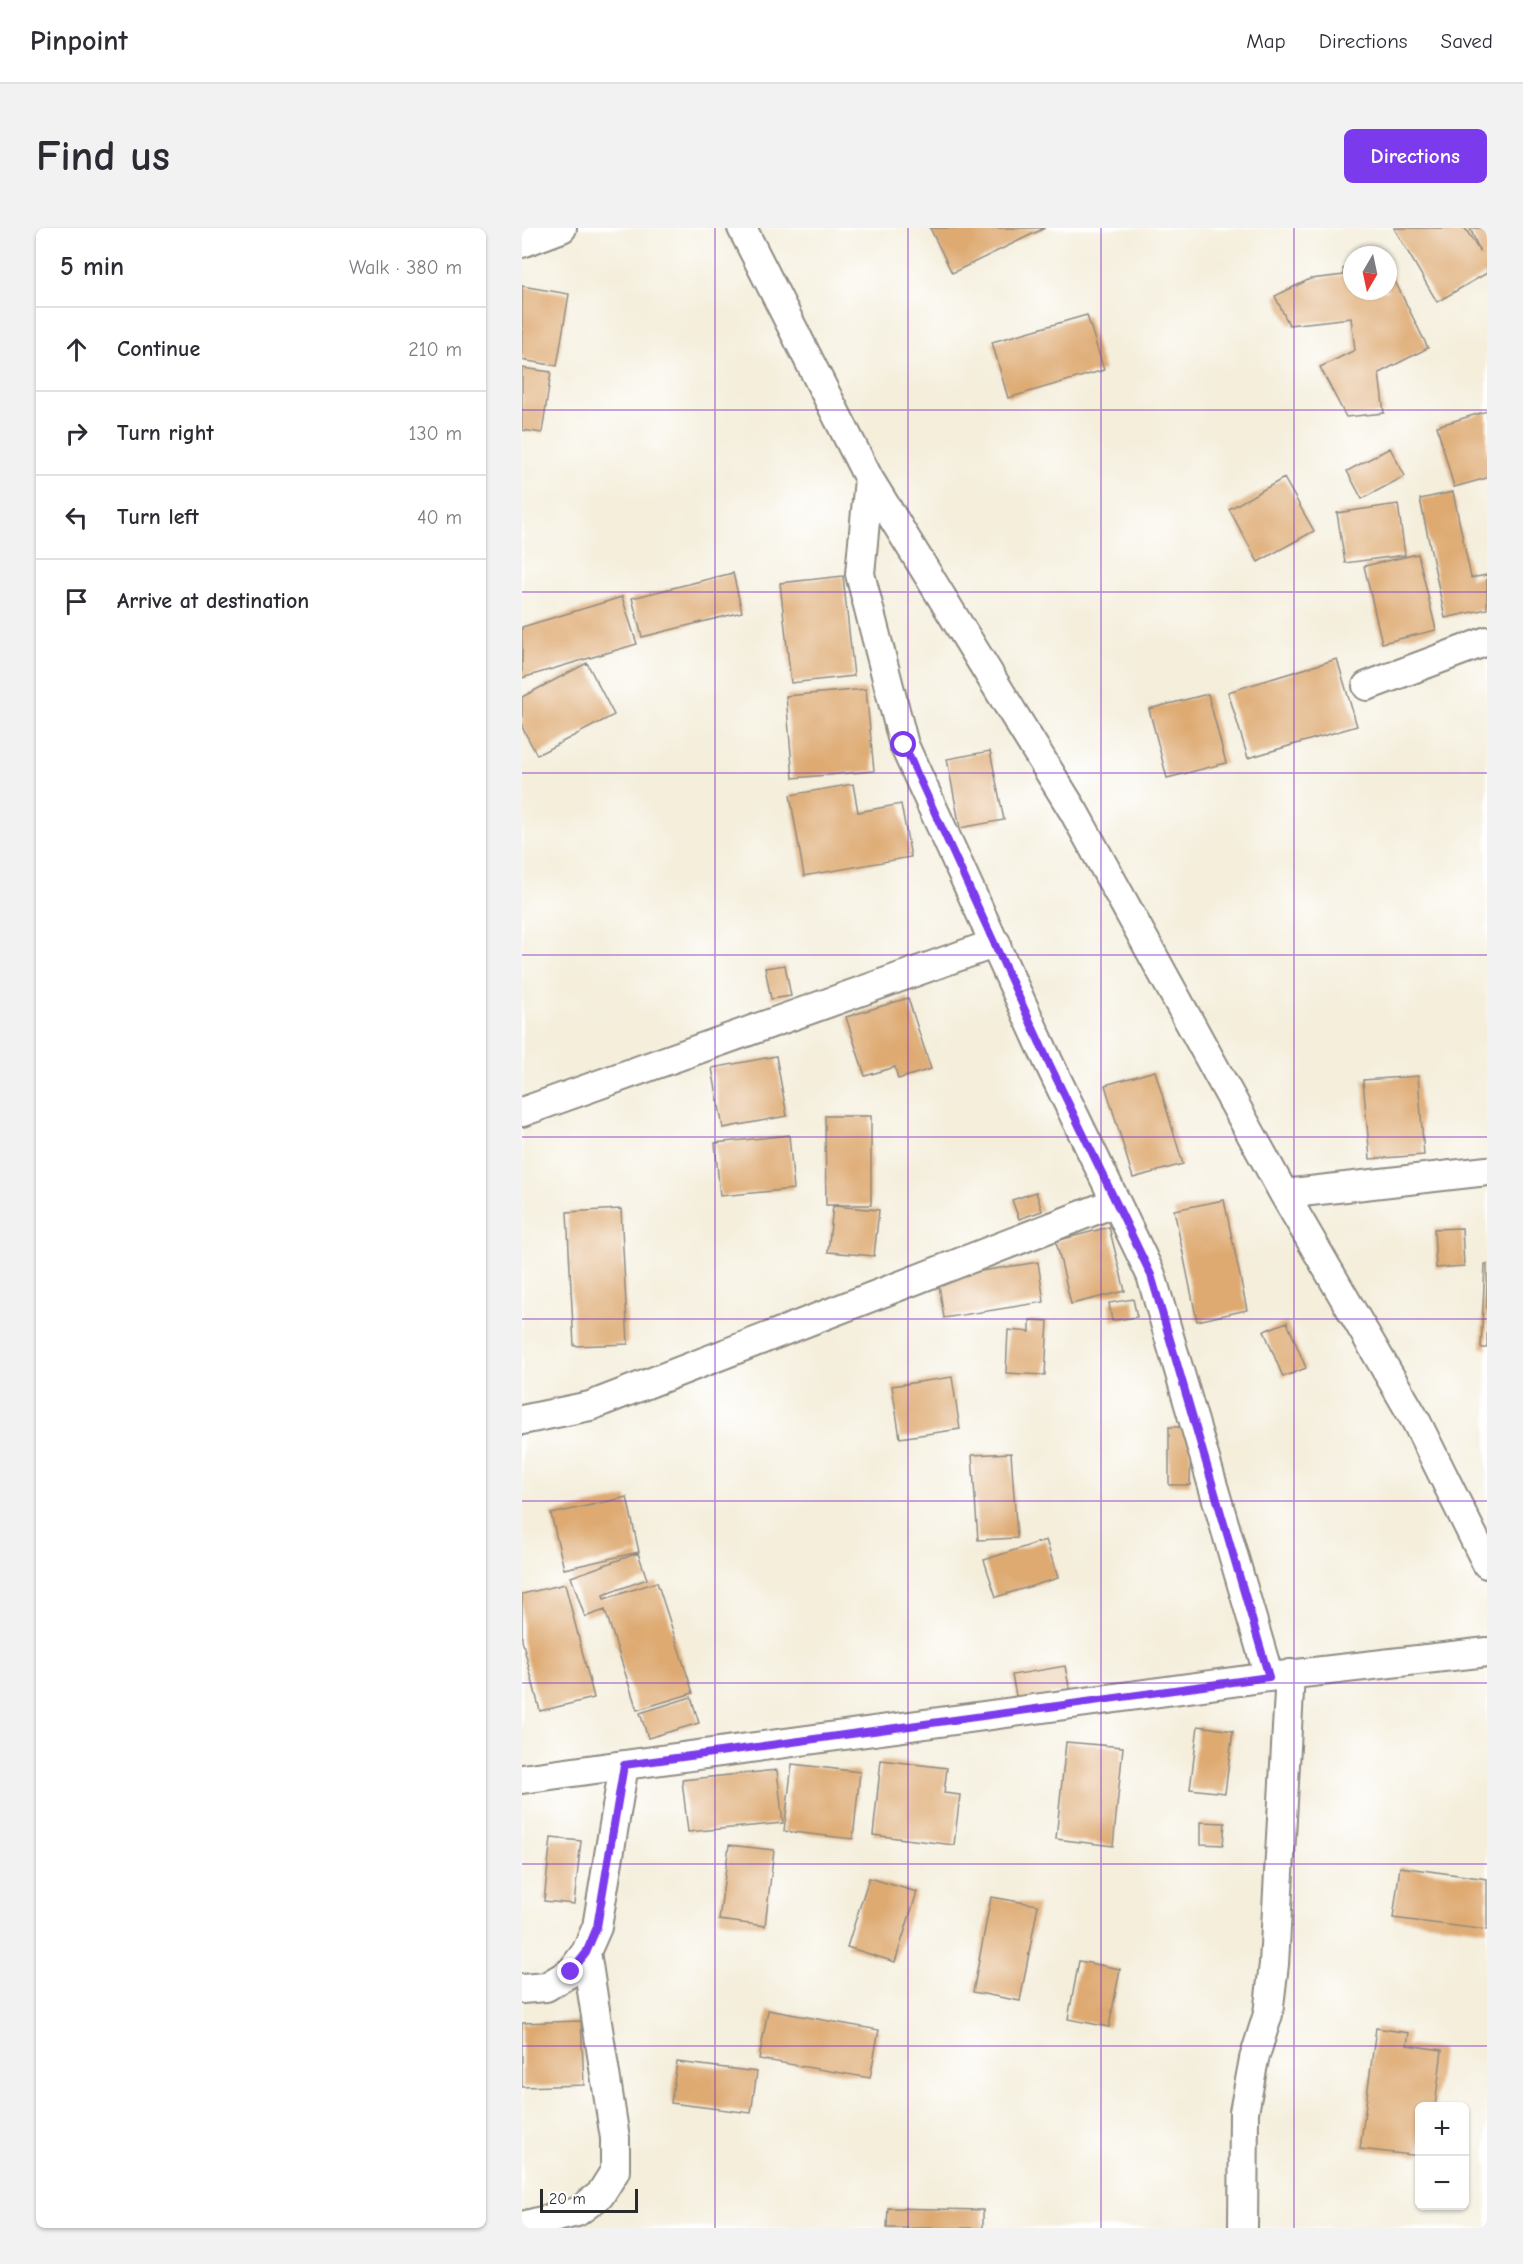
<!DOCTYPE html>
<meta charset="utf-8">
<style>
body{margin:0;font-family:"Comic Neue",sans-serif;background:#f2f2f3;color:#2b2b33}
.controls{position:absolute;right:18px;bottom:18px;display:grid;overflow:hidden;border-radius:9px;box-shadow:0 2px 4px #0004}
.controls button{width:54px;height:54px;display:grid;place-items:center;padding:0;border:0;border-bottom:2px solid #e1e1e2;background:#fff;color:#2b2b33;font:30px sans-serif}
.compass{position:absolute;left:821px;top:18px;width:54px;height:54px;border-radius:50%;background:#fff;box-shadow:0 2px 4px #0004;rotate:189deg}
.scale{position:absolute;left:18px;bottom:15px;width:98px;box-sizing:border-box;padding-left:6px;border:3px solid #2b2b2b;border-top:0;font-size:16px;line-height:21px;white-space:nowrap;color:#2b2b2b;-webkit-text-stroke:4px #fff;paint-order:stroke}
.stop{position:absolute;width:18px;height:18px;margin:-14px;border:4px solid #7c3aed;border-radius:50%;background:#fff}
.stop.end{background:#7c3aed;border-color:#fff;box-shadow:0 2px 6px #0008}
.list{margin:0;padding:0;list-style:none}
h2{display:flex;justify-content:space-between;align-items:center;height:78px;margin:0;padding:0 24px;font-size:26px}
h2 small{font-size:20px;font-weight:400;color:#7c7c81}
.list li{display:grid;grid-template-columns:39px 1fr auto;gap:18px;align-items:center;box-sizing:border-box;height:84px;padding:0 24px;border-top:2px solid #e1e1e2}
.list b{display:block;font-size:22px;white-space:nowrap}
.list em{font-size:20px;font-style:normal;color:#7c7c81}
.icon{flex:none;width:33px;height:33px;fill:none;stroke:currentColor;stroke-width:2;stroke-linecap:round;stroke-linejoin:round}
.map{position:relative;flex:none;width:965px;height:2000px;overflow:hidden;border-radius:9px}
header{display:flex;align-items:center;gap:36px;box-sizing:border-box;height:84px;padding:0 30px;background:#fff;border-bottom:2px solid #e1e1e2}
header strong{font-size:28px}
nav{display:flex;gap:33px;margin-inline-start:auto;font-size:21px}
.intro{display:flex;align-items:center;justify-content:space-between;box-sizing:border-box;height:144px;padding:0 36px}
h1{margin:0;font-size:42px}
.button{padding:15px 27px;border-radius:9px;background:#7c3aed;color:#fff;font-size:21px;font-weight:700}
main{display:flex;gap:36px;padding:0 36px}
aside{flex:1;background:#fff;border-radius:9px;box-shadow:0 2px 4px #0004}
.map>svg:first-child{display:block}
.building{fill:#deaa72}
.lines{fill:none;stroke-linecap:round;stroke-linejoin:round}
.minor-casing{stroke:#908c83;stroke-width:32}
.minor{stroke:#fff;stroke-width:28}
.route{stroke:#7c3aed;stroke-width:8}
.grid{fill:none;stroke:#7b2cbf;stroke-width:1.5;stroke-opacity:0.55}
</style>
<header>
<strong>Pinpoint</strong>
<nav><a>Map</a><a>Directions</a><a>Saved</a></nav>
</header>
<div class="intro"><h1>Find us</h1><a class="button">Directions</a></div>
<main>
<aside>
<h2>5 min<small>Walk · 380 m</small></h2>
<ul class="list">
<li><svg class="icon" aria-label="ahead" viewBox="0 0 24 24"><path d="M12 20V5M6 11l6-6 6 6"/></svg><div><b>Continue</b></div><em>210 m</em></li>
<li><svg class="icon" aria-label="right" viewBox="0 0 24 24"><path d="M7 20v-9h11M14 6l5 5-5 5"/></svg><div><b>Turn right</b></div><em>130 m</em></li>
<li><svg class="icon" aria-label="left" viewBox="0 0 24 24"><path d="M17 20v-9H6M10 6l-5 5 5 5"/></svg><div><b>Turn left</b></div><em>40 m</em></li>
<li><svg class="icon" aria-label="arrive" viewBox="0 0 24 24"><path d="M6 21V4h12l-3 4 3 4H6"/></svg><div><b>Arrive at destination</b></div></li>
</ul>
</aside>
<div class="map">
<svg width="965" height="2000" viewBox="0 0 965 2000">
<rect width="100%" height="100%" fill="#fff"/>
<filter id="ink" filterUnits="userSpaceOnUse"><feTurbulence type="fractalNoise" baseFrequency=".0167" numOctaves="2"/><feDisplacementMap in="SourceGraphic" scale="12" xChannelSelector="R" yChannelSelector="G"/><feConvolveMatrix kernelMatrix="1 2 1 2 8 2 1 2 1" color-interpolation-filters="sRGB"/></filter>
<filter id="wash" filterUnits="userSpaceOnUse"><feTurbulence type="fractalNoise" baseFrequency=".008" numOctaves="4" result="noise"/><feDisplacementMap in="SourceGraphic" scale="24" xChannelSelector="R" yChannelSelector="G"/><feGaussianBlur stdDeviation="1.35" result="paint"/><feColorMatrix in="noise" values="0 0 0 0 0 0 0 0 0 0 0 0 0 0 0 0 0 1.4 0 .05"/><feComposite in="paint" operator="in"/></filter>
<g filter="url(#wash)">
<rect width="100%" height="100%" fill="#f4eedb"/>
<g id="blocks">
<path class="building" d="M408,0H523L430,45Z
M872,0H943L958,24L948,0H965V45L915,74Z
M830,36V63H866V39L906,120L857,145L862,185L824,189L798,139L833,122L829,90L767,97L753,68L788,51L822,47L821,41Z
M0,58L47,66L35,138L0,132Z
M565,87L582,142L486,170L470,114Z
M0,140L29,144L20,205L0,202Z
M965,183V250L932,259L915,198Z
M868,220L883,248L840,271L825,243Z
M762,250L792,303L736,334L707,281Z
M931,264L949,350L965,347V381L923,390L898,271Z
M876,276L883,327L823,335L815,285Z
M896,326L914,402L860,415L842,338Z
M211,345L220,384L120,409L110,370Z
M321,348L332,448L269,455L258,355Z
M100,369L115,416L0,450V399Z
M815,431L835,498L726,530L706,464Z
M65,435L92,487L15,527L0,499V469Z
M344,461L352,543L271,550L264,468Z
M686,466L704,535L645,550L627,481Z
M468,523L482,592L438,600L425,531Z
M331,556L336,584L379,576L389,629L282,648L268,567Z
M263,737L269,768L249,771L243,740Z
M386,770L409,841L376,851L373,839L343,848L324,789Z
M254,828L265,888L201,900L190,840Z
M633,843L661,936L611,950L583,857Z
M896,848L902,927L848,931L841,852Z
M303,888H349V977H304Z
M267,907L272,961L198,968L193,915Z
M514,964L520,983L497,991L490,972Z
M702,972L725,1082L675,1093L652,982Z
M311,978L357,982L352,1028L306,1024Z
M99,981L106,1116L52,1118L45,984Z
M587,999L603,1063L549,1076L534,1013Z
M940,1000L942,1038L914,1040L912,1001Z
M516,1034L522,1074L422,1090L416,1050Z
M963,1036H965V1120H959Z
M611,1071L615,1089L590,1093L587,1075Z
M508,1092L526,1093L523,1147L484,1145L486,1102L508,1104Z
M765,1094L784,1140L761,1149L742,1103Z
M430,1149L438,1201L378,1210L370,1158Z
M647,1199H669L668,1257H647Z
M489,1225L495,1310L456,1312L450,1227Z
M105,1269L117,1324L42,1341L29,1286Z
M524,1312L536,1350L474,1369L462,1332Z
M116,1325L125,1351L81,1367L82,1371L135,1354L171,1465L115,1482L83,1382L63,1389L49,1349Z
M43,1356L72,1470L18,1483L0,1412V1366Z
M543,1438L548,1464L495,1473L490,1447Z
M169,1469L177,1495L126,1510L118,1485Z
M676,1498L711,1503L703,1565L668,1561Z
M544,1514L601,1519L591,1618L534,1611Z
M359,1532L425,1540L422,1565L438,1567L432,1617L351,1607Z
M270,1536L338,1544L331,1611L262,1603Z
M255,1542L261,1595L166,1604L160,1552Z
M679,1594L703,1595L701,1617L679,1616Z
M29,1610L59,1613L52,1676L22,1673Z
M207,1617L252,1622L243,1698L197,1692Z
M878,1639L965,1651V1702L871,1690Z
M347,1650L395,1664L373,1734L325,1719Z
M469,1669L516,1677L498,1773L451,1764Z
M557,1733L598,1741L587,1799L546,1791Z
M246,1782L357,1802L348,1850L237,1831Z
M59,1793L62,1857L0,1859V1795Z
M854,1800L887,1805L885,1817L920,1822L913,1878H898V1928L838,1921Z
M155,1834L235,1844L229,1885L149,1875Z
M366,1980L461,1982V2000H365Z"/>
</g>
</g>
<g filter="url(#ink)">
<use href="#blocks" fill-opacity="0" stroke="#908c83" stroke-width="1.5"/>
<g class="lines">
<g class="minor-casing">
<path id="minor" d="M220,0L347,251L552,584L762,966L895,1195L965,1336
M0,15L40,0
M347,251L338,346L382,517L526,833L629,1047L747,1449
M845,458L965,413
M0,884L474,715
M762,966L965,943
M0,1192L68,1178L594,974
M0,1551L747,1449L965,1424
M0,1761L24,1759L49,1744L64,1724L75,1699L102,1537
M0,1998L55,1984L78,1967L93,1943V1910L64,1724
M721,2000L722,1884L732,1831L746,1786L752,1736L768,1446"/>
</g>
<use href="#minor" class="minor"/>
</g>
</g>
<g class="lines" filter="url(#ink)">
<path class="route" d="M49,1744L64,1725L75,1699L102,1537L747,1449L629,1047L526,833L382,517"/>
</g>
<path class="grid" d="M193,0V2000M386,0V2000M579,0V2000M772,0V2000M0,182H965M0,364H965M0,545H965M0,727H965M0,909H965M0,1091H965M0,1273H965M0,1455H965M0,1636H965M0,1818H965"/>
</svg>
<div class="controls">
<button>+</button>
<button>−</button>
</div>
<svg class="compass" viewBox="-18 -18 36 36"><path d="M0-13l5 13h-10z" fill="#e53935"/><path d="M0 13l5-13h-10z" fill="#7c7c81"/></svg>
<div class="scale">20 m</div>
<div class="stop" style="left:382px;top:517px"></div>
<div class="stop end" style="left:49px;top:1744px"></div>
</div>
</main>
